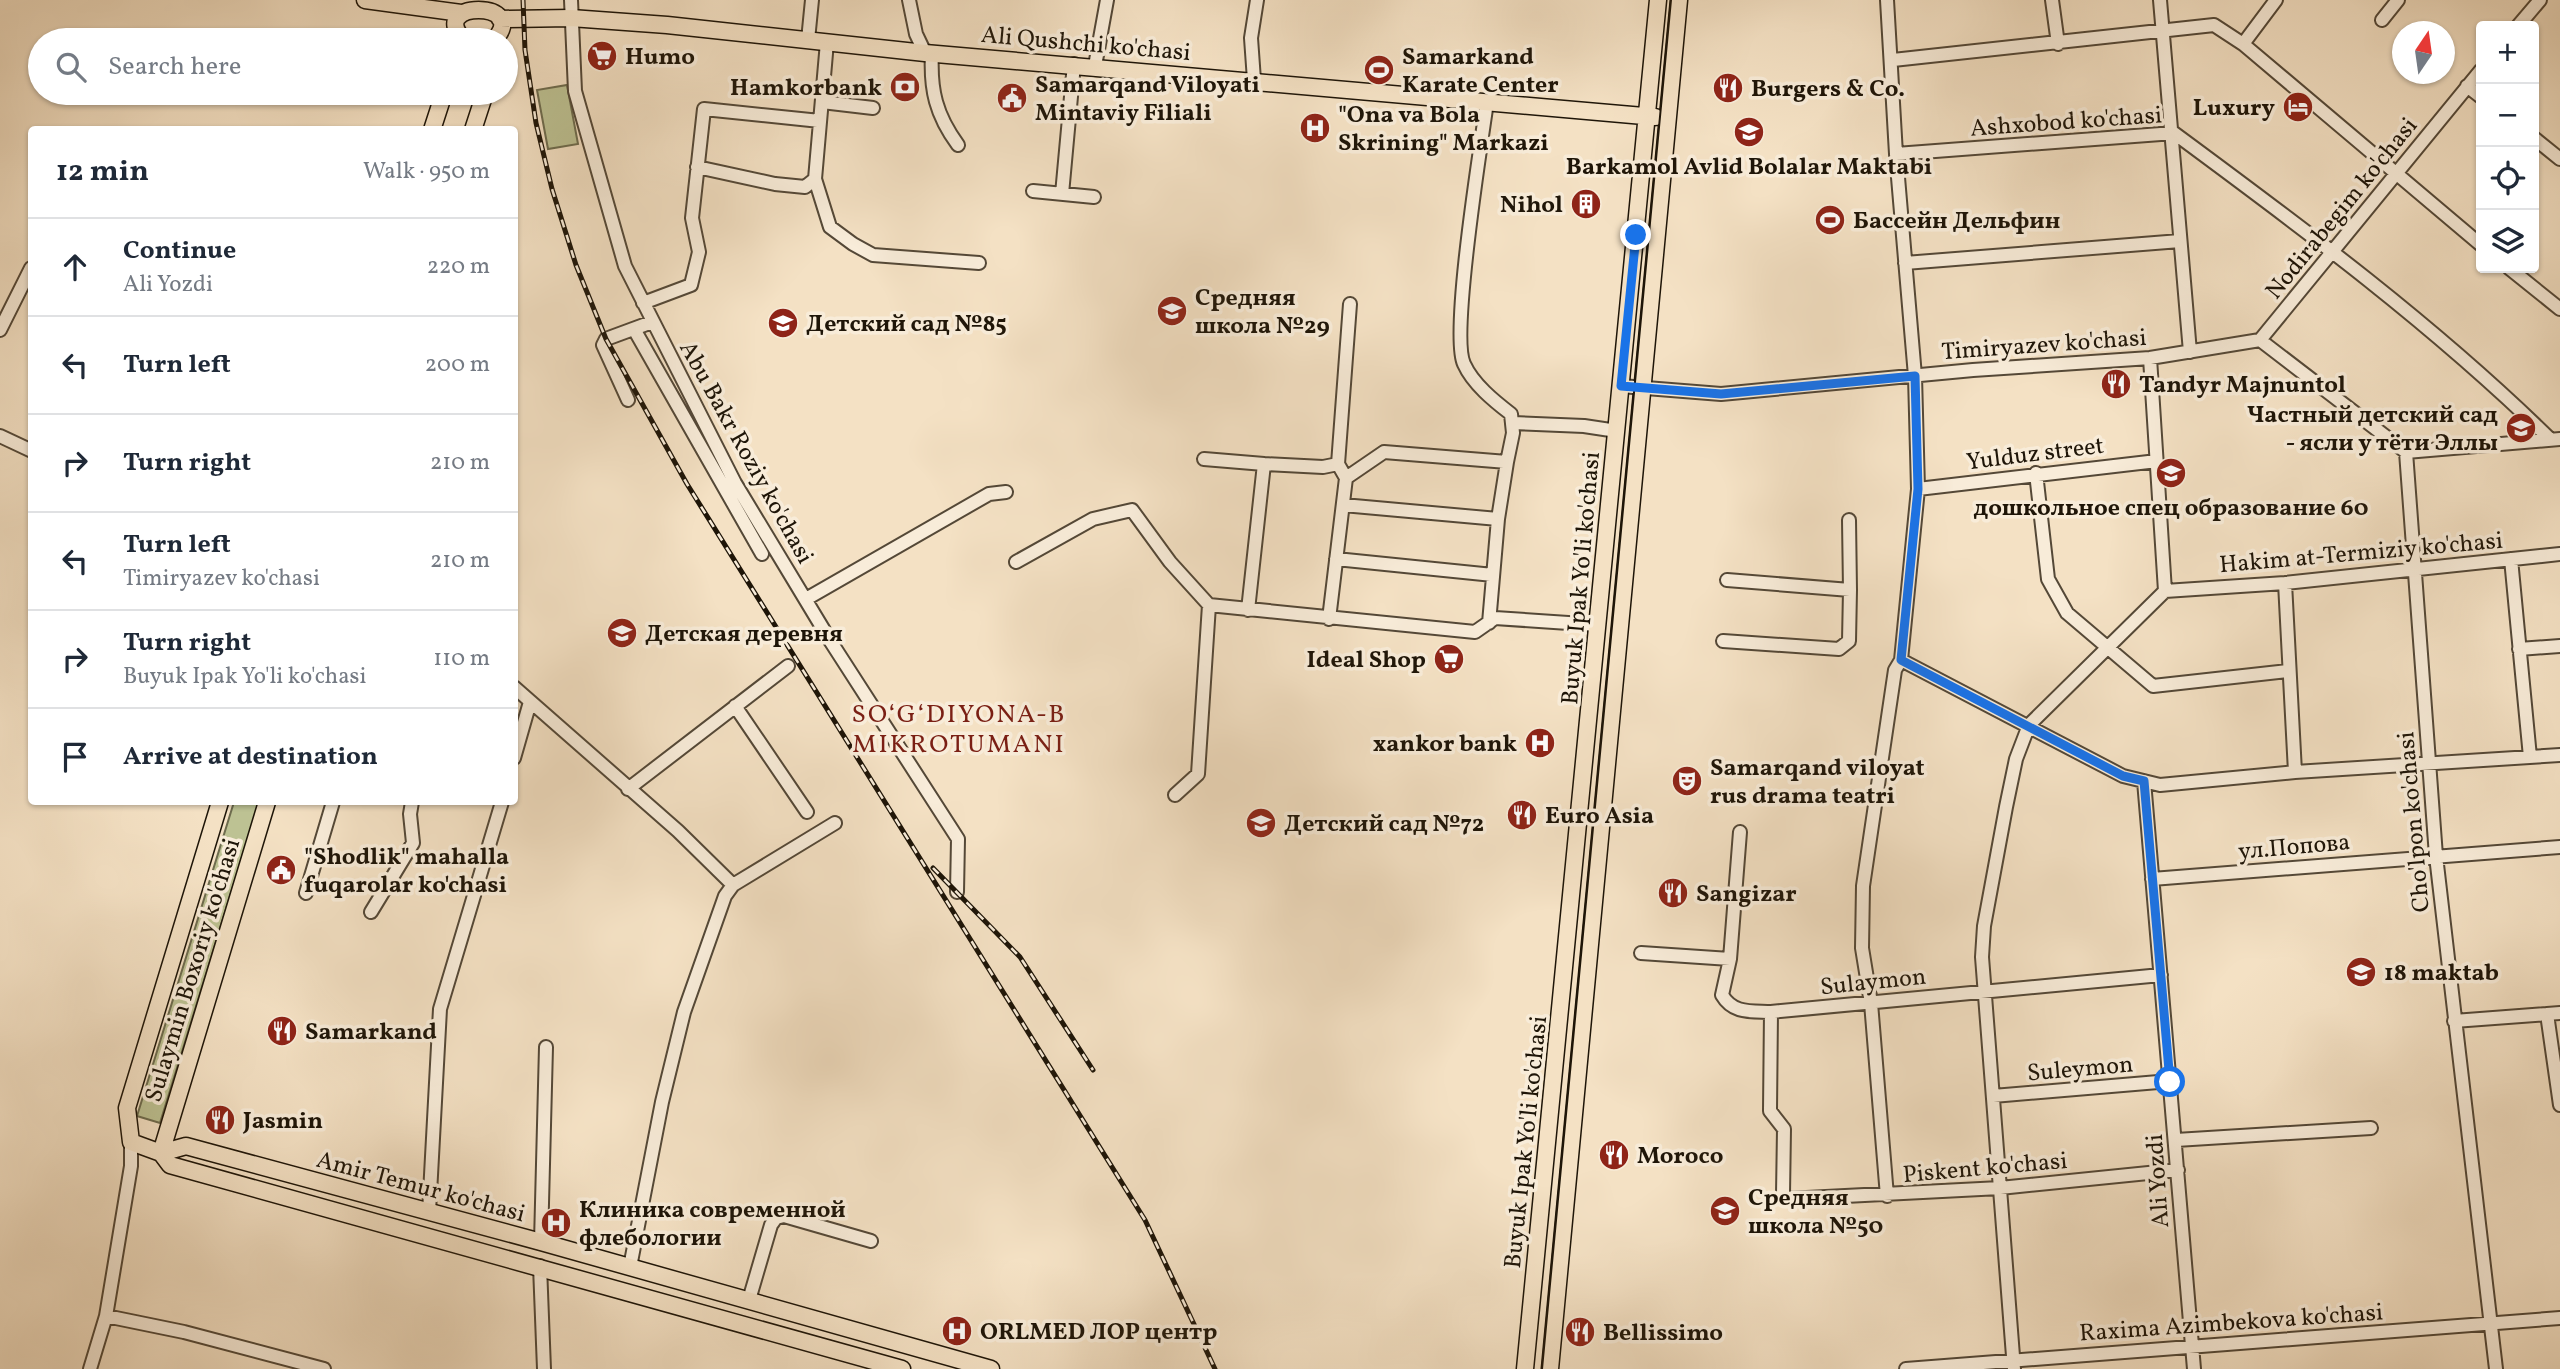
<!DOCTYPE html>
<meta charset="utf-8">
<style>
body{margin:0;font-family:Vollkorn,serif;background:#f6f6f7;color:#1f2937}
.controls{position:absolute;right:21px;top:21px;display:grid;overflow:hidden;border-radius:7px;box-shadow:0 2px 5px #0004}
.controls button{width:63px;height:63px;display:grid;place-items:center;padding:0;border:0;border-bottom:2px solid #e0e1e3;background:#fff;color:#1f2937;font:35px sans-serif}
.compass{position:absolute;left:2392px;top:21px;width:63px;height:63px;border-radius:50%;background:#fff;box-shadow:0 2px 5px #0004;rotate:13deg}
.stop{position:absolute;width:21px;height:21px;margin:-16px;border:5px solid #1a73e8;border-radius:50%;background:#fff}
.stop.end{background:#1a73e8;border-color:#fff;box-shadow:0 2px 7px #0008}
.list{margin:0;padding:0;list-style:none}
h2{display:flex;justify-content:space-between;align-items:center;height:91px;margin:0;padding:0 28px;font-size:30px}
h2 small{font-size:23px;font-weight:400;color:#747a83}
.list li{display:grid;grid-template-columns:46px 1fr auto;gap:21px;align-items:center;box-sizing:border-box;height:98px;padding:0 28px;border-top:2px solid #e0e1e3}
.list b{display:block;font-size:26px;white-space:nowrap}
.list p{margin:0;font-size:23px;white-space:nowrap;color:#747a83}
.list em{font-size:23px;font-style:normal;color:#747a83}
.icon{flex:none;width:38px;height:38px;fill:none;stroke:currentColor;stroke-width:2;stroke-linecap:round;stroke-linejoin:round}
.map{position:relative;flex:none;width:2560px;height:1369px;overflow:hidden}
.search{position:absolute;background:#fff;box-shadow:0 2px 5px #0004;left:28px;top:28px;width:490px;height:77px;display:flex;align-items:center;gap:18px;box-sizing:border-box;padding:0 24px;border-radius:38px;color:#747a83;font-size:26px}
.panel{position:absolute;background:#fff;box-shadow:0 2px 5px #0004;left:28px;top:126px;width:490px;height:679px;border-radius:7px}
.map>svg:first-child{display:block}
.green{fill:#bdc293;stroke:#6e6c4e;stroke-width:2}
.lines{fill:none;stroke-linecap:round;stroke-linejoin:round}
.minor-casing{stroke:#544837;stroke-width:16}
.major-casing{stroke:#1e1508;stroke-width:19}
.minor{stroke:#f8ecd9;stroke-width:12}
.major{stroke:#f4e1c4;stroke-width:16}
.tram{stroke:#1e1508;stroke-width:2}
.rail-casing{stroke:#1e1508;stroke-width:5}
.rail{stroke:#f8ecd9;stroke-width:2.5;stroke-dasharray:8;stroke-linecap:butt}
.route{stroke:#1a73e8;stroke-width:9}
.labels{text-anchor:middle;stroke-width:7;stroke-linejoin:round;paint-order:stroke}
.street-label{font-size:24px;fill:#1e1508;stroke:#f8ecd9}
.poi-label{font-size:24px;font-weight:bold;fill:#1e1508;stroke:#f8ecd9;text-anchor:start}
.neighbourhood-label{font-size:26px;letter-spacing:2px;fill:#7a1f14;stroke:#f8ecd9}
</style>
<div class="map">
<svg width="2560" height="1369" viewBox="0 0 2560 1369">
<rect width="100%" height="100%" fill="#f4e1c4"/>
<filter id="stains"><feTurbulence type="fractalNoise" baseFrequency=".00286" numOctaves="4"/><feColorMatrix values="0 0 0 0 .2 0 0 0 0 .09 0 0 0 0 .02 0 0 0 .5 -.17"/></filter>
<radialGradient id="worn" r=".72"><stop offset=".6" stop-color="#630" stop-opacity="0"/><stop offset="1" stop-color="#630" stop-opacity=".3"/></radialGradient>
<path class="green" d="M567,85L578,144L548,149L537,90Z
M234,802H259L160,1123L137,1116Z"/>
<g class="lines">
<g class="minor-casing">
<path id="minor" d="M571,0L575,91L625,266L735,483L831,642L958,839L957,892
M909,0L916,34L925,53
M2052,0L2058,44
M2160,0L2190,352
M2382,20L2398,0
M2518,26L2540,0
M808,40L812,0
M827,42L815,179L830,227L853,244L873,255L979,263
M2243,44L2276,0
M932,53C930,90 936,115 958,145
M1893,60L2214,25L2243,44L2481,245
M1095,66L1107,0
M1254,80L1251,38L1257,0
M2467,86L2481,97
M822,102L873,108
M2534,138L2560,159
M1896,154L2174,133C2304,229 2435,326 2551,440
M697,167L775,184L805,187L815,179
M1033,191L1094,197
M1062,194L1074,64
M1905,263L2180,241
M2509,268L2560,309
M643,303L691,285L699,252L692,218L704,109L820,121
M634,329L762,554
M0,330L31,268
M2260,340L2406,452L2436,856L2496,1369
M2260,340L2481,70
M1621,386L1721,394L1973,370L2150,358L2260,340
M628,400L603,345L606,339L652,322
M1513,423L1584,426L1617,431
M0,436L32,451
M2406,452L2560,439
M1204,459L1264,464
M2036,473L2048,579L2067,613L2153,686L2288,671
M1346,478L1384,452L1507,462L1513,433L1511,414C1494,401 1473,384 1464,364C1450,335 1481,145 1487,102
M1918,489L2157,461
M1343,505L1498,519
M1336,559L1493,575
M2511,559L2530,757
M1016,562L1093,519L1132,510L1170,562L1209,605L1475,632L1495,618L1598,625
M1727,580L1850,590L1849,520
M2285,583L2295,772
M2165,591L2285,583L2560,554
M806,599L989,494L1006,492
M1248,610L1264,464L1323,467L1338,464
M1329,619L1346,478L1338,464L1350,304
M1489,623L1498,519L1507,462
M1723,641L1839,649L1849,641L1850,590
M2519,649L2560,646
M1901,660L2123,776L2160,785L2295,772L2560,755
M514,687L678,831L733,885
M735,706L807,812
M514,758L530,702
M2144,781L2194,1369
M628,789L788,666
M1175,795L1198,774L1209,605
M2152,879L2560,847
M306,893L333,802
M371,912L413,843L410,814L412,802
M1641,953L1730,959L1722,995C1733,1014 1751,1011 1771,1012L2161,975
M1730,959L1740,832
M1771,1012L1770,1111L1784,1129L1783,1194L1787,1199L2000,1188L2178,1170
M2547,1014L2560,1105
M2454,1021L2560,1013
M1993,1096L2170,1081
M2176,1140L2371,1128
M1887,1196L1871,1003L1862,948L1863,886L1895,670L1901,660L1918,489L1915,376L1896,154L1887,0
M429,1212L440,1009L502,802
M541,1242L546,1047
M540,1266L544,1369
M630,1267L662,1102L684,1012L725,896L733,885L835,823
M749,1300L771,1225L776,1218L784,1216L871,1241
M106,1316L184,1332L324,1369
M90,1369L106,1316L131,1166V1142
M1906,1369L2560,1318
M2014,1369L1982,957L1984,926L2006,807L2016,759L2029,725L2165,591L2150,358"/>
</g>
<g class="major-casing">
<path id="major" d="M365,0L461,13
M500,19L571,18L667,25L925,53L1655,117
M464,40C425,0 532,0 494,40
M432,130L444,93
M473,130L485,93
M220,802L127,1108L131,1142L161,1153L186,1146L541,1242L991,1369
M161,1153L170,1165L902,1369
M161,1153L267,802
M1525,1369L1658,0
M1550,1369L1679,0"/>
</g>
<use href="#minor" class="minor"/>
<use href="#major" class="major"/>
<path class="tram" d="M1542,1369L1671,0"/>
<g class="rail-casing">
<path id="rail" d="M523,0L525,50L536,123L552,189L576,265L606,339L687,484L1145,1220L1215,1369
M933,868L1020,957L1093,1070"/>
</g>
<use href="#rail" class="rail"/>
</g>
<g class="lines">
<path class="route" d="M1636,235L1621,386L1721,394L1915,376L1918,489L1901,660L2123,776L2144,781L2170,1082"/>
</g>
<defs>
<g id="supermarket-disc" transform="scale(1.575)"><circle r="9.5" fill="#8f2418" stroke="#f8ecd9"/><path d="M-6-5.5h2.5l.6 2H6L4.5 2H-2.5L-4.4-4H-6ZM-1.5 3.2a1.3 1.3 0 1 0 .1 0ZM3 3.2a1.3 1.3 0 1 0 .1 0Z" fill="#fff"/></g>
<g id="stadium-disc" transform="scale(1.575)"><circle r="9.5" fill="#8f2418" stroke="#f8ecd9"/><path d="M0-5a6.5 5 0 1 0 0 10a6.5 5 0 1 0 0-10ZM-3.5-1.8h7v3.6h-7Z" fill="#fff"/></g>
<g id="bank-disc" transform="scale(1.575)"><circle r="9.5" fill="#8f2418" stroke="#f8ecd9"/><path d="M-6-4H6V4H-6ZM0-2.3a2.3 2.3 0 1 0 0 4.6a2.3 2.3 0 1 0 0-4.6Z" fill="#fff"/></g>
<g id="restaurant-disc" transform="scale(1.575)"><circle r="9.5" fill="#8f2418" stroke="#f8ecd9"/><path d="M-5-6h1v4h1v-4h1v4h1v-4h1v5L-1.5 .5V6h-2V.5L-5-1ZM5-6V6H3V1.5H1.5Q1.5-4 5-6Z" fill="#fff"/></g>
<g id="civic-disc" transform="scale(1.575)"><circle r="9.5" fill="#8f2418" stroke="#f8ecd9"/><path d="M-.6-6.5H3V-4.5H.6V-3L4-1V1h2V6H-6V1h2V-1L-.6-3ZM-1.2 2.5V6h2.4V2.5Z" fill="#fff"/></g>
<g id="hotel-disc" transform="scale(1.575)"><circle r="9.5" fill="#8f2418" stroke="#f8ecd9"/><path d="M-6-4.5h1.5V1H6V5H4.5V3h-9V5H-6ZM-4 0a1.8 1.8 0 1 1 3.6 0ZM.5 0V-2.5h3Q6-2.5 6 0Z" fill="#fff"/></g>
<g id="hospital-disc" transform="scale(1.575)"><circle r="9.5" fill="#8f2418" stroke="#f8ecd9"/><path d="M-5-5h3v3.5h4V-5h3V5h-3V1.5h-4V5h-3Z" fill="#fff"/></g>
<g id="school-disc" transform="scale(1.575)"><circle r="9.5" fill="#8f2418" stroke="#f8ecd9"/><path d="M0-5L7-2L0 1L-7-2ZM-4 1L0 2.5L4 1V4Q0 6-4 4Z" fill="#fff"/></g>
<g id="building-disc" transform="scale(1.575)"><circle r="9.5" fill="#8f2418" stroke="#f8ecd9"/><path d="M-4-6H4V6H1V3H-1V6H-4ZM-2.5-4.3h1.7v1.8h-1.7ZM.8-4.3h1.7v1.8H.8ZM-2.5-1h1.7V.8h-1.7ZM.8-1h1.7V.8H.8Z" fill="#fff"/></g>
<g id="theatre-disc" transform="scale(1.575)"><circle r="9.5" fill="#8f2418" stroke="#f8ecd9"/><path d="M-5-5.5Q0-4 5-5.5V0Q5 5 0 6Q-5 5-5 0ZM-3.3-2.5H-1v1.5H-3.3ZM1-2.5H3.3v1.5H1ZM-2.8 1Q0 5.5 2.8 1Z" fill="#fff"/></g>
</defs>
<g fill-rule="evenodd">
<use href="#supermarket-disc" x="602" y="56"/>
<use href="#stadium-disc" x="1379" y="70"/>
<use href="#bank-disc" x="905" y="87"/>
<use href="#restaurant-disc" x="1728" y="88"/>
<use href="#civic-disc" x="1012" y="98"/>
<use href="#hotel-disc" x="2298" y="107"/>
<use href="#hospital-disc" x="1315" y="128"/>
<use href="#school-disc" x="1749" y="132"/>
<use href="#building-disc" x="1586" y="204"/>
<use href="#stadium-disc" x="1830" y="220"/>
<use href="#school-disc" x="1172" y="311"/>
<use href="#school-disc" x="783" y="323"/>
<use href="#restaurant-disc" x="2116" y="384"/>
<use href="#school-disc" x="2521" y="428"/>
<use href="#school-disc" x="2171" y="473"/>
<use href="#school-disc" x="622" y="633"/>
<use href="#supermarket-disc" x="1449" y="659"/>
<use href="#hospital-disc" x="1540" y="743"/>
<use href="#theatre-disc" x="1687" y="781"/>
<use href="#restaurant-disc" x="1522" y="815"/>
<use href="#school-disc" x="1261" y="823"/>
<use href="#civic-disc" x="281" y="870"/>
<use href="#restaurant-disc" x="1673" y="893"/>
<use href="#school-disc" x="2361" y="972"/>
<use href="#restaurant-disc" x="282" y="1031"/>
<use href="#restaurant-disc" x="220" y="1120"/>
<use href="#restaurant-disc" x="1614" y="1155"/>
<use href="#school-disc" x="1725" y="1211"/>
<use href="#hospital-disc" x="556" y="1223"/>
<use href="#hospital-disc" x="957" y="1331"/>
<use href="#restaurant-disc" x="1580" y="1332"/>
</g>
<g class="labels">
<g class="street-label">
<text transform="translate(1086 43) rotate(5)" y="8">Ali Qushchi ko'chasi</text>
<text transform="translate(2066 121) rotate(-4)" y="8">Ashxobod ko'chasi</text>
<text transform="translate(2341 208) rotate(-51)" y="8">Nodirabegim ko'chasi</text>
<text transform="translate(2044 344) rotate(-4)" y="8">Timiryazev ko'chasi</text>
<text transform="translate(747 452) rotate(61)" y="8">Abu Bakr Roziy ko'chasi</text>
<text transform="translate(2035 453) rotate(-7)" y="8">Yulduz street</text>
<text transform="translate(2361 552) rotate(-5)" y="8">Hakim at-Termiziy ko'chasi</text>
<text transform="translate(1580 578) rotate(-85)" y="8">Buyuk Ipak Yo'li ko'chasi</text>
<text transform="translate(2413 822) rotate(-95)" y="8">Cho'lpon ko'chasi</text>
<text transform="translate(2294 846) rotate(-5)" y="8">ул.Попова</text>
<text transform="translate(192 970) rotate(-73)" y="8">Sulaymin Boxoriy ko'chasi</text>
<text transform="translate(1873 981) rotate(-6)" y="8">Sulaymon</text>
<text transform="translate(2080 1068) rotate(-5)" y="8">Suleymon</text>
<text transform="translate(1525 1142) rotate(-84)" y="8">Buyuk Ipak Yo'li ko'chasi</text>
<text transform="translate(1985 1167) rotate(-5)" y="8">Piskent ko'chasi</text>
<text transform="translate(2157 1181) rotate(-94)" y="8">Ali Yozdi</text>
<text transform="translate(421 1186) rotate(15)" y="8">Amir Temur ko'chasi</text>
<text transform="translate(2231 1322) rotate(-4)" y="8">Raxima Azimbekova ko'chasi</text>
</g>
<g class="poi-label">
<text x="625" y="64">Humo</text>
<text x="1402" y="64">Samarkand<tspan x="1402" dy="28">Karate Center</tspan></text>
<text x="1035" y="92">Samarqand Viloyati<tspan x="1035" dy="28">Mintaviy Filiali</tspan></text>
<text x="882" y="95" text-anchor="end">Hamkorbank</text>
<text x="1751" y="96">Burgers &amp; Co.</text>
<text x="2275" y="115" text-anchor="end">Luxury</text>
<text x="1338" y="122">"Ona va Bola<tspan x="1338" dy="28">Skrining" Markazi</tspan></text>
<text x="1749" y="174" text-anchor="middle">Barkamol Avlid Bolalar Maktabi</text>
<text x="1563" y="212" text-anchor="end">Nihol</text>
<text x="1853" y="228">Бассейн Дельфин</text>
<text x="1195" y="305">Средняя<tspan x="1195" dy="28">школа №29</tspan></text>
<text x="806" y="331">Детский сад №85</text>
<text x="2139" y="392">Tandyr Majnuntol</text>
<text x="2498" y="422" text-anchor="end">Частный детский сад<tspan x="2498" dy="28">- ясли у тёти Эллы</tspan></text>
<text x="2171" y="515" text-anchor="middle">дошкольное спец образование 60</text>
<text x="645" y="641">Детская деревня</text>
<text x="1426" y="667" text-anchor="end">Ideal Shop</text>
<text x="1517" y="751" text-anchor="end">xankor bank</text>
<text x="1710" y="775">Samarqand viloyat<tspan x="1710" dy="28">rus drama teatri</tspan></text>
<text x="1545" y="823">Euro Asia</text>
<text x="1284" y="831">Детский сад №72</text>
<text x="304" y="864">"Shodlik" mahalla<tspan x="304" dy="28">fuqarolar ko'chasi</tspan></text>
<text x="1696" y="901">Sangizar</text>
<text x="2384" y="980">18 maktab</text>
<text x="305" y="1039">Samarkand</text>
<text x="243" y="1128">Jasmin</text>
<text x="1637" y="1163">Moroco</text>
<text x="1748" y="1205">Средняя<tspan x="1748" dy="28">школа №50</tspan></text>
<text x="579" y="1217">Клиника современной<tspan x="579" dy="28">флебологии</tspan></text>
<text x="980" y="1339">ORLMED ЛОР центр</text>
<text x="1603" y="1340">Bellissimo</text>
</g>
<g class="neighbourhood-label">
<text x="959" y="722">SO‘G‘DIYONA-B<tspan x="959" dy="30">MIKROTUMANI</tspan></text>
</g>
</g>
<rect width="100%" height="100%" filter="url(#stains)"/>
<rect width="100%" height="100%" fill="url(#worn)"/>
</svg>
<div class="controls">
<button>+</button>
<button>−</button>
<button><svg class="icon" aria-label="locate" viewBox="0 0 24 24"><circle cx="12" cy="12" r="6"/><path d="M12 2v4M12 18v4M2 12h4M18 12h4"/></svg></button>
<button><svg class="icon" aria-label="layers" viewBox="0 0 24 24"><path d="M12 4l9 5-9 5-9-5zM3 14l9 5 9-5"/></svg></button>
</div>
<svg class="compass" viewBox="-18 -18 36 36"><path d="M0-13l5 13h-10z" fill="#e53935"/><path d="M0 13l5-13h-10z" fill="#747a83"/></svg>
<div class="stop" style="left:2170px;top:1082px"></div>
<div class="stop end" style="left:1636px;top:235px"></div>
<div class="search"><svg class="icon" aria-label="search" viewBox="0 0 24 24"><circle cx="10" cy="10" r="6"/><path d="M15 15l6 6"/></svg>Search here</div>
<section class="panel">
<h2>12 min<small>Walk · 950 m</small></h2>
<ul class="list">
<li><svg class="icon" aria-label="ahead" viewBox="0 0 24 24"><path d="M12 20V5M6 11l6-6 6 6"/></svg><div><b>Continue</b><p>Ali Yozdi</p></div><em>220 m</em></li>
<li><svg class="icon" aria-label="left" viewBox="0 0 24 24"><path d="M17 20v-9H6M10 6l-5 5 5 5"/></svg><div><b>Turn left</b></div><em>200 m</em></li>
<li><svg class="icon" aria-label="right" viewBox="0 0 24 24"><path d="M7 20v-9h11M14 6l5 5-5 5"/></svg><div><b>Turn right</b></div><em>210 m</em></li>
<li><svg class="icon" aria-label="left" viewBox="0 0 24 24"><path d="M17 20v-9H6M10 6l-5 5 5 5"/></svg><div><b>Turn left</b><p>Timiryazev ko'chasi</p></div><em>210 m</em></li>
<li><svg class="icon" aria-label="right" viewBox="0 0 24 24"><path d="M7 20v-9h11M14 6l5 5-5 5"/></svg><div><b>Turn right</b><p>Buyuk Ipak Yo'li ko'chasi</p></div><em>110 m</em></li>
<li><svg class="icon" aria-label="arrive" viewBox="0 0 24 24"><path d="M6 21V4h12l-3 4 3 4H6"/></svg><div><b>Arrive at destination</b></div></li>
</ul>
</section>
</div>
